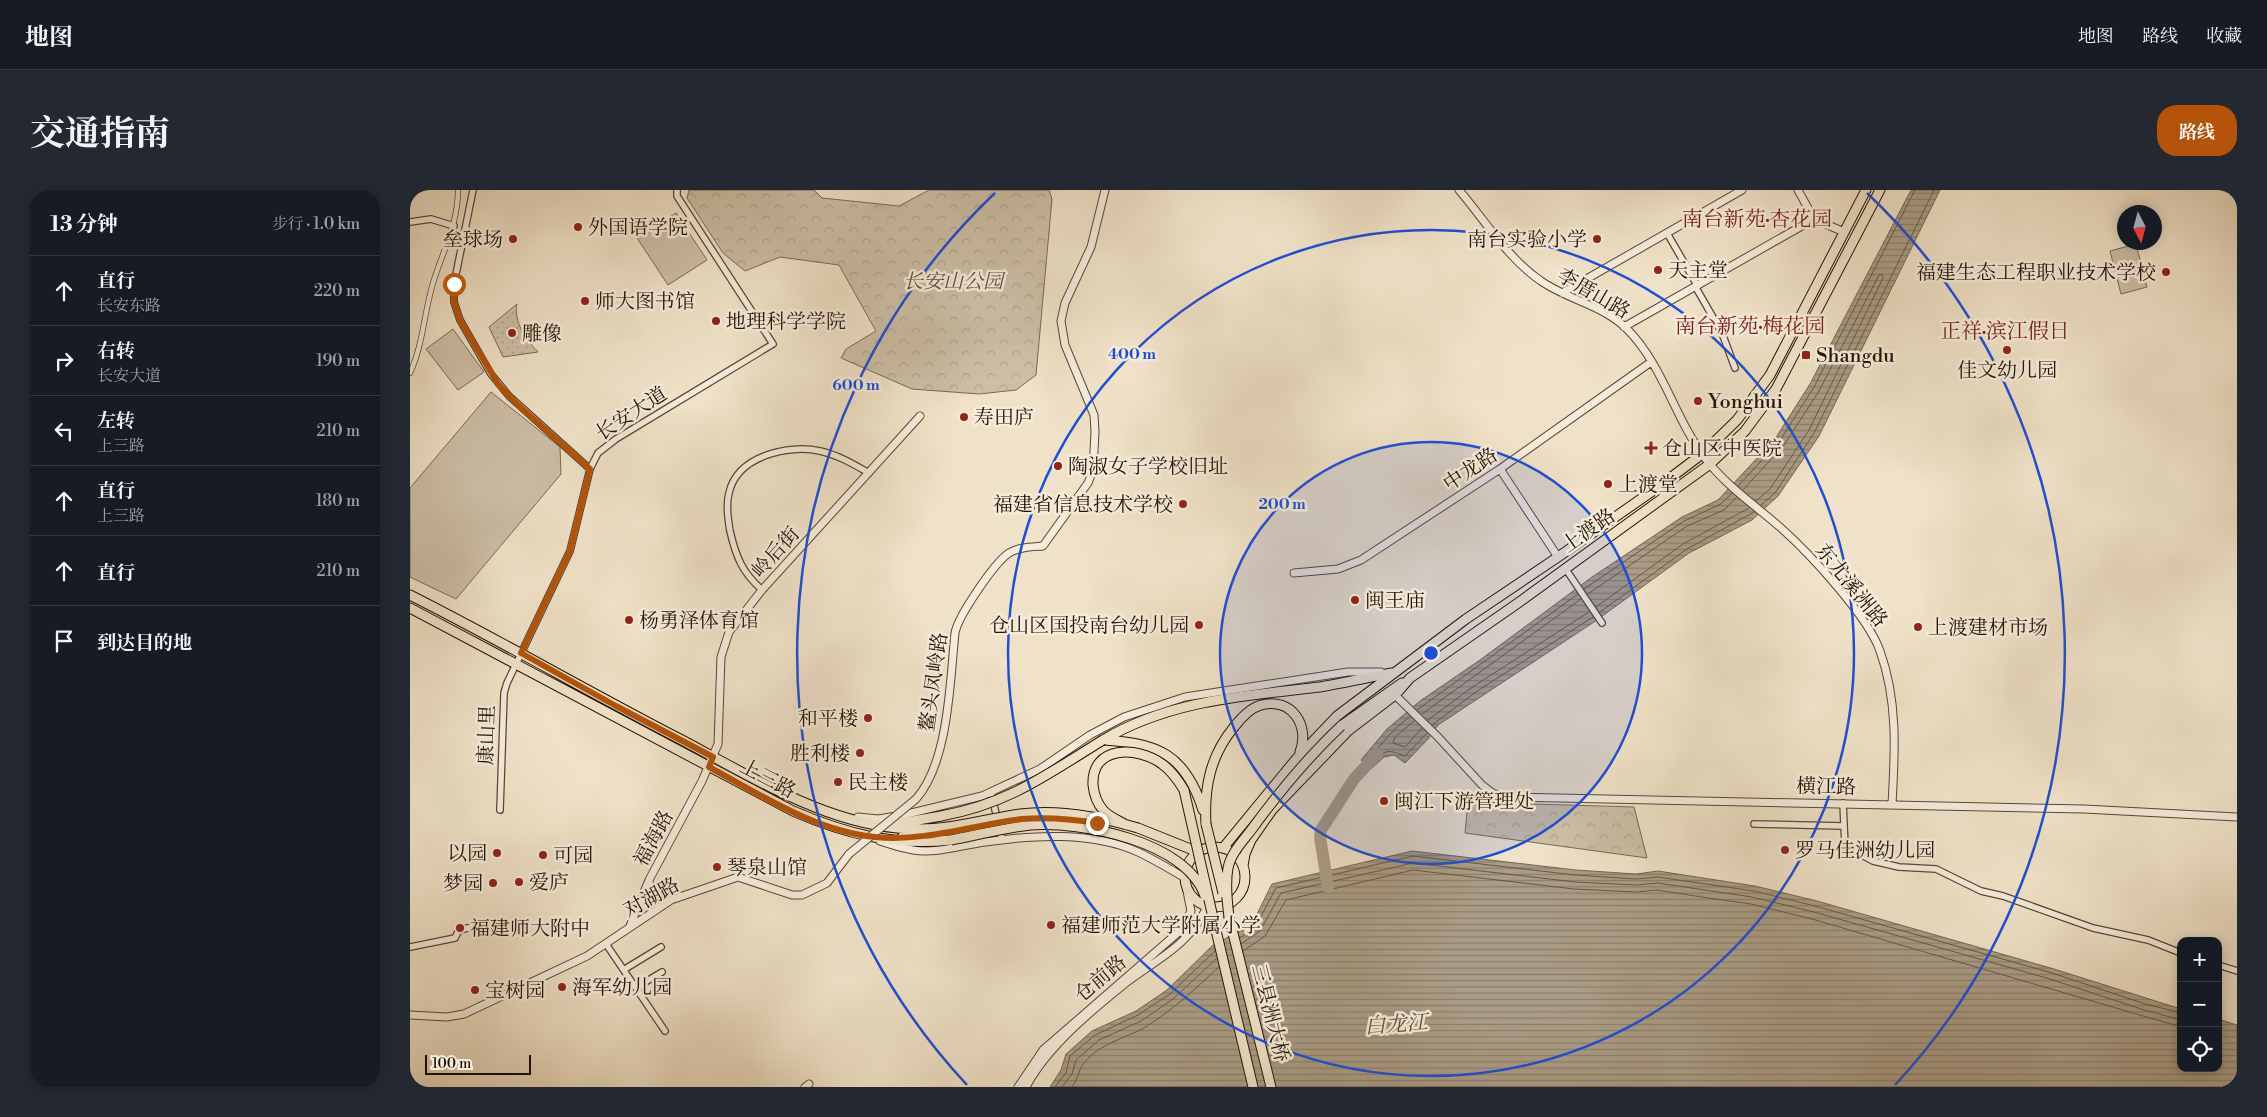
<!DOCTYPE html>
<html lang="zh">
<meta charset="utf-8">
<style>
body{margin:0;font-family:"Libre Bodoni","Noto Serif SC",serif;background:#242831;color:#f1f3f6}
.controls{position:absolute;right:15px;bottom:15px;display:grid;overflow:hidden;border-radius:10px;box-shadow:0 2px 12px #0003}
.controls button{width:45px;height:45px;display:grid;place-items:center;padding:0;border:0;border-bottom:1px solid #363941;background:#171b24;color:#f1f3f6;font:25px sans-serif}
.compass{position:absolute;left:1707px;top:15px;width:45px;height:45px;border-radius:50%;background:#171b24;box-shadow:0 2px 12px #0003;rotate:174deg}
.scale{position:absolute;left:15px;bottom:12px;width:106px;box-sizing:border-box;padding-left:5px;border:2px solid #231304;border-top:0;font-size:14px;line-height:18px;white-space:nowrap;color:#231304;-webkit-text-stroke:4px #f5ecdb;paint-order:stroke}
.stop{position:absolute;width:15px;height:15px;margin:-11px;border:4px solid #b45309;border-radius:50%;background:#fff}
.stop.end{background:#b45309;border-color:#fff;box-shadow:0 1px 5px #0008}
.list{margin:0;padding:0;list-style:none}
h2{display:flex;justify-content:space-between;align-items:center;height:65px;margin:0;padding:0 20px;font-size:21px}
h2 small{font-size:16px;font-weight:400;color:#9ea1a6}
.list li{display:grid;grid-template-columns:32px 1fr auto;gap:15px;align-items:center;box-sizing:border-box;height:70px;padding:0 20px;border-top:1px solid #363941}
.list b{display:block;font-size:19px;white-space:nowrap}
.list p{margin:0;font-size:16px;white-space:nowrap;color:#9ea1a6}
.list em{font-size:16px;font-style:normal;color:#9ea1a6}
.icon{flex:none;width:28px;height:28px;fill:none;stroke:currentColor;stroke-width:2;stroke-linecap:round;stroke-linejoin:round}
.map{position:relative;flex:none;width:1827px;height:897px;overflow:hidden;border-radius:20px}
header{display:flex;align-items:center;gap:30px;box-sizing:border-box;height:70px;padding:0 25px;background:#171b24;border-bottom:1px solid #363941}
header strong{font-size:24px}
nav{display:flex;gap:28px;margin-inline-start:auto;font-size:18px}
.intro{display:flex;align-items:center;justify-content:space-between;box-sizing:border-box;height:120px;padding:0 30px}
h1{margin:0;font-size:35px}
.button{padding:12px 22px;border-radius:20px;background:#b45309;color:#fff;font-size:18px;font-weight:700}
main{display:flex;gap:30px;padding:0 30px}
aside{flex:1;background:#171b24;border-radius:20px;box-shadow:0 2px 12px #0003}
.map>svg:first-child{display:block}
.grass{fill:url(#grass-dots);stroke:#786956}
.park{fill:url(#park-crowns);stroke:#786956}
.garden{fill:#cdbfa7;stroke:#786956}
.water{fill:url(#water-rules);stroke:#746551}
.lines{fill:none;stroke-linecap:round;stroke-linejoin:round}
.shore{stroke:#665844;stroke-width:1}
.river{stroke:#aa9c85;stroke-width:12}
.pedestrian-casing{stroke:#564735;stroke-width:6}
.minor-casing{stroke:#564735;stroke-width:8}
.tertiary-casing{stroke:#564735;stroke-width:9}
.primary-casing{stroke:#231304;stroke-width:11}
.pedestrian{stroke:#f5ecdb;stroke-width:4.5}
.minor{stroke:#f5ecdb;stroke-width:5.5}
.tertiary{stroke:#f5ecdb;stroke-width:7}
.primary{stroke:#f0e2c8;stroke-width:9}
.tertiary-bridge-casing{stroke:#564735;stroke-width:9;stroke-linecap:butt}
.primary-bridge-casing{stroke:#231304;stroke-width:11;stroke-linecap:butt}
.tertiary-bridge{stroke:#f5ecdb;stroke-width:7}
.primary-bridge{stroke:#f0e2c8;stroke-width:9}
.route{stroke:#b45309;stroke-width:6}
.ring{fill:none;stroke:#1d4ed8;stroke-width:2.5}
.poi-dot{fill:#8f2418;stroke:#f5ecdb;stroke-width:2}
.labels{text-anchor:middle;stroke-width:5;stroke-linejoin:round;paint-order:stroke}
.poi-label{font-size:20px;fill:#231304;stroke:#f5ecdb;text-anchor:start}
.park-label{font-size:20px;font-style:italic;fill:#5e4f3d;stroke:#f5ecdb}
.street-label{font-size:20px;fill:#231304;stroke:#f5ecdb}
.neighbourhood-label{font-size:21px;fill:#7a1f14;stroke:#f5ecdb}
.water-label{font-size:21px;font-style:italic;fill:#60513e;stroke:#f5ecdb}
.centre{fill:#1d4ed8;stroke:#f5ecdb;stroke-width:2.5}
.ring-label{font-size:15px;text-anchor:middle;font-weight:bold;fill:#1d4ed8;stroke:#f5ecdb;stroke-width:5;stroke-linejoin:round;paint-order:stroke}
</style>
<header>
<strong>地图</strong>
<nav><a>地图</a><a>路线</a><a>收藏</a></nav>
</header>
<div class="intro"><h1>交通指南</h1><a class="button">路线</a></div>
<main>
<aside>
<h2>13 分钟<small>步行 · 1.0 km</small></h2>
<ul class="list">
<li><svg class="icon" aria-label="ahead" viewBox="0 0 24 24"><path d="M12 20V5M6 11l6-6 6 6"/></svg><div><b>直行</b><p>长安东路</p></div><em>220 m</em></li>
<li><svg class="icon" aria-label="right" viewBox="0 0 24 24"><path d="M7 20v-9h11M14 6l5 5-5 5"/></svg><div><b>右转</b><p>长安大道</p></div><em>190 m</em></li>
<li><svg class="icon" aria-label="left" viewBox="0 0 24 24"><path d="M17 20v-9H6M10 6l-5 5 5 5"/></svg><div><b>左转</b><p>上三路</p></div><em>210 m</em></li>
<li><svg class="icon" aria-label="ahead" viewBox="0 0 24 24"><path d="M12 20V5M6 11l6-6 6 6"/></svg><div><b>直行</b><p>上三路</p></div><em>180 m</em></li>
<li><svg class="icon" aria-label="ahead" viewBox="0 0 24 24"><path d="M12 20V5M6 11l6-6 6 6"/></svg><div><b>直行</b></div><em>210 m</em></li>
<li><svg class="icon" aria-label="arrive" viewBox="0 0 24 24"><path d="M6 21V4h12l-3 4 3 4H6"/></svg><div><b>到达目的地</b></div></li>
</ul>
</aside>
<div class="map">
<svg width="1827" height="897" viewBox="0 0 1827 897">
<defs>
<pattern id="grass-dots" width="8" height="8" patternUnits="userSpaceOnUse" patternTransform="scale(1.25)"><rect width="8" height="8" fill="#cdbfa7"/><path d="M2 2h.1M6 6h.1" fill="none" stroke="#b0a38e" stroke-width="1.8" stroke-linecap="round"/></pattern>
<pattern id="park-crowns" width="20" height="18" patternUnits="userSpaceOnUse" patternTransform="scale(1.25)"><rect width="20" height="18" fill="#cdbfa7"/><path d="M2 6a3 3 0 1 1 6 0M12 15a3 3 0 1 1 6 0" fill="none" stroke="#b0a38e"/></pattern>
<pattern id="water-rules" width="6" height="5" patternUnits="userSpaceOnUse" patternTransform="scale(1.25)"><rect width="6" height="5" fill="#aa9c85"/><path d="M0 2.5h6" fill="none" stroke="#8a7e6b"/></pattern>
</defs>
<rect width="100%" height="100%" fill="#f0e2c8"/>
<filter id="stains"><feTurbulence type="fractalNoise" baseFrequency=".004" numOctaves="4"/><feColorMatrix values="0 0 0 0 .2 0 0 0 0 .09 0 0 0 0 .02 0 0 0 .5 -.17"/></filter>
<radialGradient id="worn" r=".72"><stop offset=".6" stop-color="#630" stop-opacity="0"/><stop offset="1" stop-color="#630" stop-opacity=".3"/></radialGradient>
<path class="grass" d="M107,114C103,131 116,150 128,162L93,167L79,137Z"/>
<path class="park" d="M279,0H404L412,8L489,16L519,0H639L642,9L626,185L606,200L569,204L502,199L431,168L436,159L466,141L429,75L370,67L335,81L313,63L277,8Z
M1058,612L1224,617L1237,668L1055,643Z"/>
<path class="garden" d="M266,23L297,70L258,95L227,48Z
M1726,54L1737,97L1711,104L1700,61Z
M43,139L74,182L48,200L16,159Z
M81,202L150,257L151,284L46,409L0,387V298Z"/>
<path class="water" d="M1501,0H1530L1409,246L1368,306L1342,330L1279,363L1184,432L1028,535L1018,549L995,573L984,565L974,567L960,580L951,570L977,539L1010,511L1070,470L1182,387L1272,327L1308,310L1365,249L1400,194Z
M1002,661L1166,680L1226,684L1248,681L1345,696L1407,711L1644,779L1771,819V878H1808V829L1827,835V897H640L651,880L656,864L682,841L726,821L757,800L803,755L838,737L846,726L862,694Z"/>
<g class="lines">
<path class="shore" d="M1328,296L1369,252L1404,197L1505,0
M1333,300L1374,255L1409,201L1469,85L1472,84L1473,88L1399,240L1360,299L1346,311
M1351,315L1365,303L1404,243L1524,0
M1174,399L1274,331L1311,314L1322,303
M1178,404L1277,336L1314,320L1327,307
M1186,417L1273,354L1339,318
M1190,422L1277,359L1344,322
M1007,520L1168,404
M1012,524L1171,409
M1000,526L981,543L961,566L962,569H965C978,558 981,561 995,566L1017,543
M1018,530L1064,496L1179,422
M1004,531L985,547L983,553L995,557L1012,538
M1022,535L1067,501L1183,427
M830,748L847,734L866,698L1003,666L1165,685L1226,689L1248,687L1344,701L1405,716L1642,783L1732,813L1771,823
M831,754L850,741L871,703L1003,673L1165,692L1226,695L1248,693L1342,707L1404,722L1640,789L1731,819L1771,830
M833,761L855,746L876,710L1003,680L1164,699L1226,702L1247,700L1292,707L1341,714L1402,729L1771,837
M645,897L656,883L660,866L685,845L728,825L760,804L805,761
M652,897L662,884L666,870L689,850L731,831L763,809L807,768
M662,897C668,889 669,879 674,873C691,852 716,849 737,836C764,819 786,798 809,777"/>
<path class="river" d="M918,697L910,647L911,640L944,589L967,564"/>
<g class="pedestrian-casing">
<path id="pedestrian" d="M0,183C13,155 14,123 23,93C33,60 48,35 48,0"/>
</g>
<g class="minor-casing">
<path id="minor" d="M63,0L44,94V112L50,130L81,184L99,206L180,279
M0,32L21,29L44,36
M1257,43L1287,95
M1285,96L1312,143L1325,178
M1155,378L1192,433
M352,400C332,382 326,367 320,341C318,330 316,314 319,303C327,266 378,254 410,261C428,265 443,274 459,283
M581,602L592,650
M1433,613L1435,656L1463,671L1489,677L1526,679L1571,701L1593,706L1683,738L1738,750L1771,763
M90,620L94,503L97,493L160,361L180,279L188,263L206,249L363,154L267,6V0
M1344,634L1434,636
M196,754L255,841
M0,757L45,748L49,740L84,732
M1808,775L1827,781
M215,779L251,757
M227,797L252,782"/>
</g>
<g class="tertiary-casing">
<path id="tertiary" d="M1049,0C1074,29 1099,70 1131,91C1158,110 1193,115 1217,139C1253,175 1265,229 1295,268C1316,296 1345,315 1371,338C1399,363 1458,426 1470,461C1488,511 1485,562 1482,614
M1388,0L1404,29L1434,42
M1152,103L1332,0
M1214,137L1404,29
M1090,279L1148,367
M884,383L928,379L951,370L1090,279L1241,172
M985,505L1028,547L1072,595L1084,604L1098,607L1674,619L1827,627
M506,609C539,572 540,490 545,443C548,426 585,372 599,363C609,357 621,357 633,356L678,293L683,280L685,242L684,225L655,155L651,131L655,113L681,57L695,0
M448,627L468,629L493,625L572,606L630,579L680,545L714,527L775,507L938,482H971
M470,651C481,655 492,658 503,660C526,664 552,655 575,652C624,645 682,641 728,662C745,670 760,679 775,688
M239,691L240,700L245,708L261,710
M220,736L239,690L292,591L308,554L311,467L319,442L352,400L510,226
M0,825L37,827L54,824L177,766L261,710L328,687L382,705H392L417,693L439,664
M395,897L399,894
M608,897L633,860L771,740L781,721L777,701
M616,897C637,857 682,820 717,792C749,768 779,755 797,717"/>
</g>
<g class="primary-casing">
<path id="primary" d="M0,405C91,451 179,502 270,549C352,592 441,651 538,637
M0,418L383,621C436,644 483,656 541,650
M931,536L992,493
M693,550C760,510 834,506 910,497C934,493 957,488 981,483
M693,550C748,553 775,564 793,620
M485,634L531,626
M796,634C794,598 800,566 824,537C831,528 840,518 851,515C882,507 900,536 890,562
M728,638L788,662
M492,647L529,643
M775 687a30 30 0 1 1 60 0a30 30 0 1 1-60 0Z
M813,658L887,568L927,526L1056,429L1148,367L1251,295L1292,264L1327,230L1360,185L1456,0
M833,676L835,664L841,650L862,620L938,541L985,505L1000,488L1108,413L1300,274L1335,241L1366,199L1470,0
M819,727L861,897
M804,732L843,897"/>
</g>
<use href="#pedestrian" class="pedestrian"/>
<use href="#minor" class="minor"/>
<use href="#tertiary" class="tertiary"/>
<use href="#primary" class="primary"/>
<g class="tertiary-bridge-casing">
<path id="tertiary-bridge" d="M439,664L506,609"/>
</g>
<g class="primary-bridge-casing">
<path id="primary-bridge" d="M531,626C598,614 636,585 693,550
M796,634L813,703
M716,635C708,630 699,627 693,620C687,613 684,605 683,595C681,555 728,556 752,574C762,581 768,590 774,600L804,732
M538,637C562,634 586,627 610,624C648,619 691,627 728,638
M541,650C567,645 594,638 620,635C671,631 776,651 795,706
M819,727C817,711 815,694 818,678C821,663 833,651 842,639C869,602 897,568 931,536"/>
</g>
<use href="#tertiary-bridge" class="tertiary-bridge"/>
<use href="#primary-bridge" class="primary-bridge"/>
</g>
<g class="lines">
<path class="route" d="M44,94V112L50,130L88,194L108,215L180,279L160,361L111,463L206,516L303,567L299,577C351,605 405,641 465,647C515,652 563,635 612,629C637,627 662,629 687,633"/>
</g>
<circle cx="1021" cy="463" r="211" fill="#1d4ed8" fill-opacity=".12"/>
<g class="ring">
<circle cx="1021" cy="463" r="211"/>
<circle cx="1021" cy="463" r="423"/>
<path d="M557 895A634 634 0 0 1 585 3M1457 3A634 634 0 0 1 1485 895"/>
</g>
<g class="poi-dot">
<circle cx="168" cy="37" r="5"/>
<circle cx="103" cy="49" r="5"/>
<circle cx="1187" cy="49" r="5"/>
<circle cx="1248" cy="80" r="5"/>
<circle cx="1756" cy="82" r="5"/>
<circle cx="175" cy="111" r="5"/>
<circle cx="306" cy="131" r="5"/>
<circle cx="102" cy="143" r="5"/>
<circle cx="1597" cy="160" r="5"/>
<rect x="1391" y="160" width="10" height="10" rx="2.5"/>
<circle cx="1288" cy="211" r="5"/>
<circle cx="554" cy="227" r="5"/>
<path d="M1238.5 250.5h5v5h5v5h-5v5h-5v-5h-5v-5h5z"/>
<circle cx="648" cy="276" r="5"/>
<circle cx="1198" cy="294" r="5"/>
<circle cx="773" cy="314" r="5"/>
<circle cx="945" cy="410" r="5"/>
<circle cx="219" cy="430" r="5"/>
<circle cx="789" cy="435" r="5"/>
<circle cx="1508" cy="437" r="5"/>
<circle cx="458" cy="528" r="5"/>
<circle cx="450" cy="563" r="5"/>
<circle cx="428" cy="592" r="5"/>
<circle cx="974" cy="611" r="5"/>
<circle cx="1375" cy="660" r="5"/>
<circle cx="87" cy="663" r="5"/>
<circle cx="133" cy="665" r="5"/>
<circle cx="307" cy="677" r="5"/>
<circle cx="109" cy="692" r="5"/>
<circle cx="83" cy="693" r="5"/>
<circle cx="641" cy="735" r="5"/>
<circle cx="50" cy="738" r="5"/>
<circle cx="152" cy="797" r="5"/>
<circle cx="65" cy="800" r="5"/>
</g>
<g class="labels">
<g class="poi-label">
<text x="178" y="44">外国语学院</text>
<text x="93" y="56" text-anchor="end">垒球场</text>
<text x="1177" y="56" text-anchor="end">南台实验小学</text>
<text x="1258" y="87">天主堂</text>
<text x="1746" y="89" text-anchor="end">福建生态工程职业技术学校</text>
<text x="185" y="118">师大图书馆</text>
<text x="316" y="138">地理科学学院</text>
<text x="112" y="150">雕像</text>
<text x="1406" y="172">Shangdu</text>
<text x="1597" y="187" text-anchor="middle">佳文幼儿园</text>
<text x="1298" y="218">Yonghui</text>
<text x="564" y="234">寿田庐</text>
<text x="1252" y="265">仓山区中医院</text>
<text x="658" y="283">陶淑女子学校旧址</text>
<text x="1208" y="301">上渡堂</text>
<text x="763" y="321" text-anchor="end">福建省信息技术学校</text>
<text x="955" y="417">闽王庙</text>
<text x="229" y="437">杨勇泽体育馆</text>
<text x="779" y="442" text-anchor="end">仓山区国投南台幼儿园</text>
<text x="1518" y="444">上渡建材市场</text>
<text x="448" y="535" text-anchor="end">和平楼</text>
<text x="440" y="570" text-anchor="end">胜利楼</text>
<text x="438" y="599">民主楼</text>
<text x="984" y="618">闽江下游管理处</text>
<text x="1385" y="667">罗马佳洲幼儿园</text>
<text x="77" y="670" text-anchor="end">以园</text>
<text x="143" y="672">可园</text>
<text x="317" y="684">琴泉山馆</text>
<text x="119" y="699">爱庐</text>
<text x="73" y="700" text-anchor="end">梦园</text>
<text x="651" y="742">福建师范大学附属小学</text>
<text x="60" y="745">福建师大附中</text>
<text x="162" y="804">海军幼儿园</text>
<text x="75" y="807">宝树园</text>
</g>
<g class="park-label">
<text x="543" y="98">长安山公园</text>
</g>
<g class="street-label">
<text transform="translate(1184 103) rotate(30)" y="7">李厝山路</text>
<text transform="translate(221 223) rotate(-33)" y="7">长安大道</text>
<text transform="translate(1060 279) rotate(-34)" y="7">中龙路</text>
<text transform="translate(1178 340) rotate(-35)" y="7">上渡路</text>
<text transform="translate(365 362) rotate(-48)" y="7">岭后街</text>
<text transform="translate(1442 395) rotate(51)" y="7">东尤溪洲路</text>
<text transform="translate(523 492) rotate(-82)" y="7">鳌头凤岭路</text>
<text transform="translate(76 545) rotate(-88)" y="7">康山里</text>
<text transform="translate(358 588) rotate(28)" y="7">上三路</text>
<text transform="translate(1416 596) rotate(1)" y="7">横江路</text>
<text transform="translate(243 648) rotate(-62)" y="7">福海路</text>
<text transform="translate(241 707) rotate(-29)" y="7">对湖路</text>
<text transform="translate(690 788) rotate(-40)" y="7">仓前路</text>
<text transform="translate(861 823) rotate(76)" y="7">三县洲大桥</text>
</g>
<g class="neighbourhood-label">
<text x="1347" y="36">南台新苑·杏花园</text>
<text x="1340" y="143">南台新苑·梅花园</text>
<text x="1595" y="148">正祥·滨江假日</text>
</g>
<g class="water-label">
<text transform="translate(986 834) rotate(-4)" y="7">白龙江</text>
</g>
</g>
<circle cx="1021" cy="463" r="8" class="centre"/>
<g class="ring-label">
<text x="722" y="169">400 m</text>
<text x="446" y="200">600 m</text>
<text x="872" y="319">200 m</text>
</g>
<rect width="100%" height="100%" filter="url(#stains)"/>
<rect width="100%" height="100%" fill="url(#worn)"/>
</svg>
<div class="controls">
<button>+</button>
<button>−</button>
<button><svg class="icon" aria-label="locate" viewBox="0 0 24 24"><circle cx="12" cy="12" r="6"/><path d="M12 2v4M12 18v4M2 12h4M18 12h4"/></svg></button>
</div>
<svg class="compass" viewBox="-18 -18 36 36"><path d="M0-13l5 13h-10z" fill="#e53935"/><path d="M0 13l5-13h-10z" fill="#9ea1a6"/></svg>
<div class="scale">100 m</div>
<div class="stop" style="left:44px;top:94px"></div>
<div class="stop end" style="left:687px;top:633px"></div>
</div>
</main>
